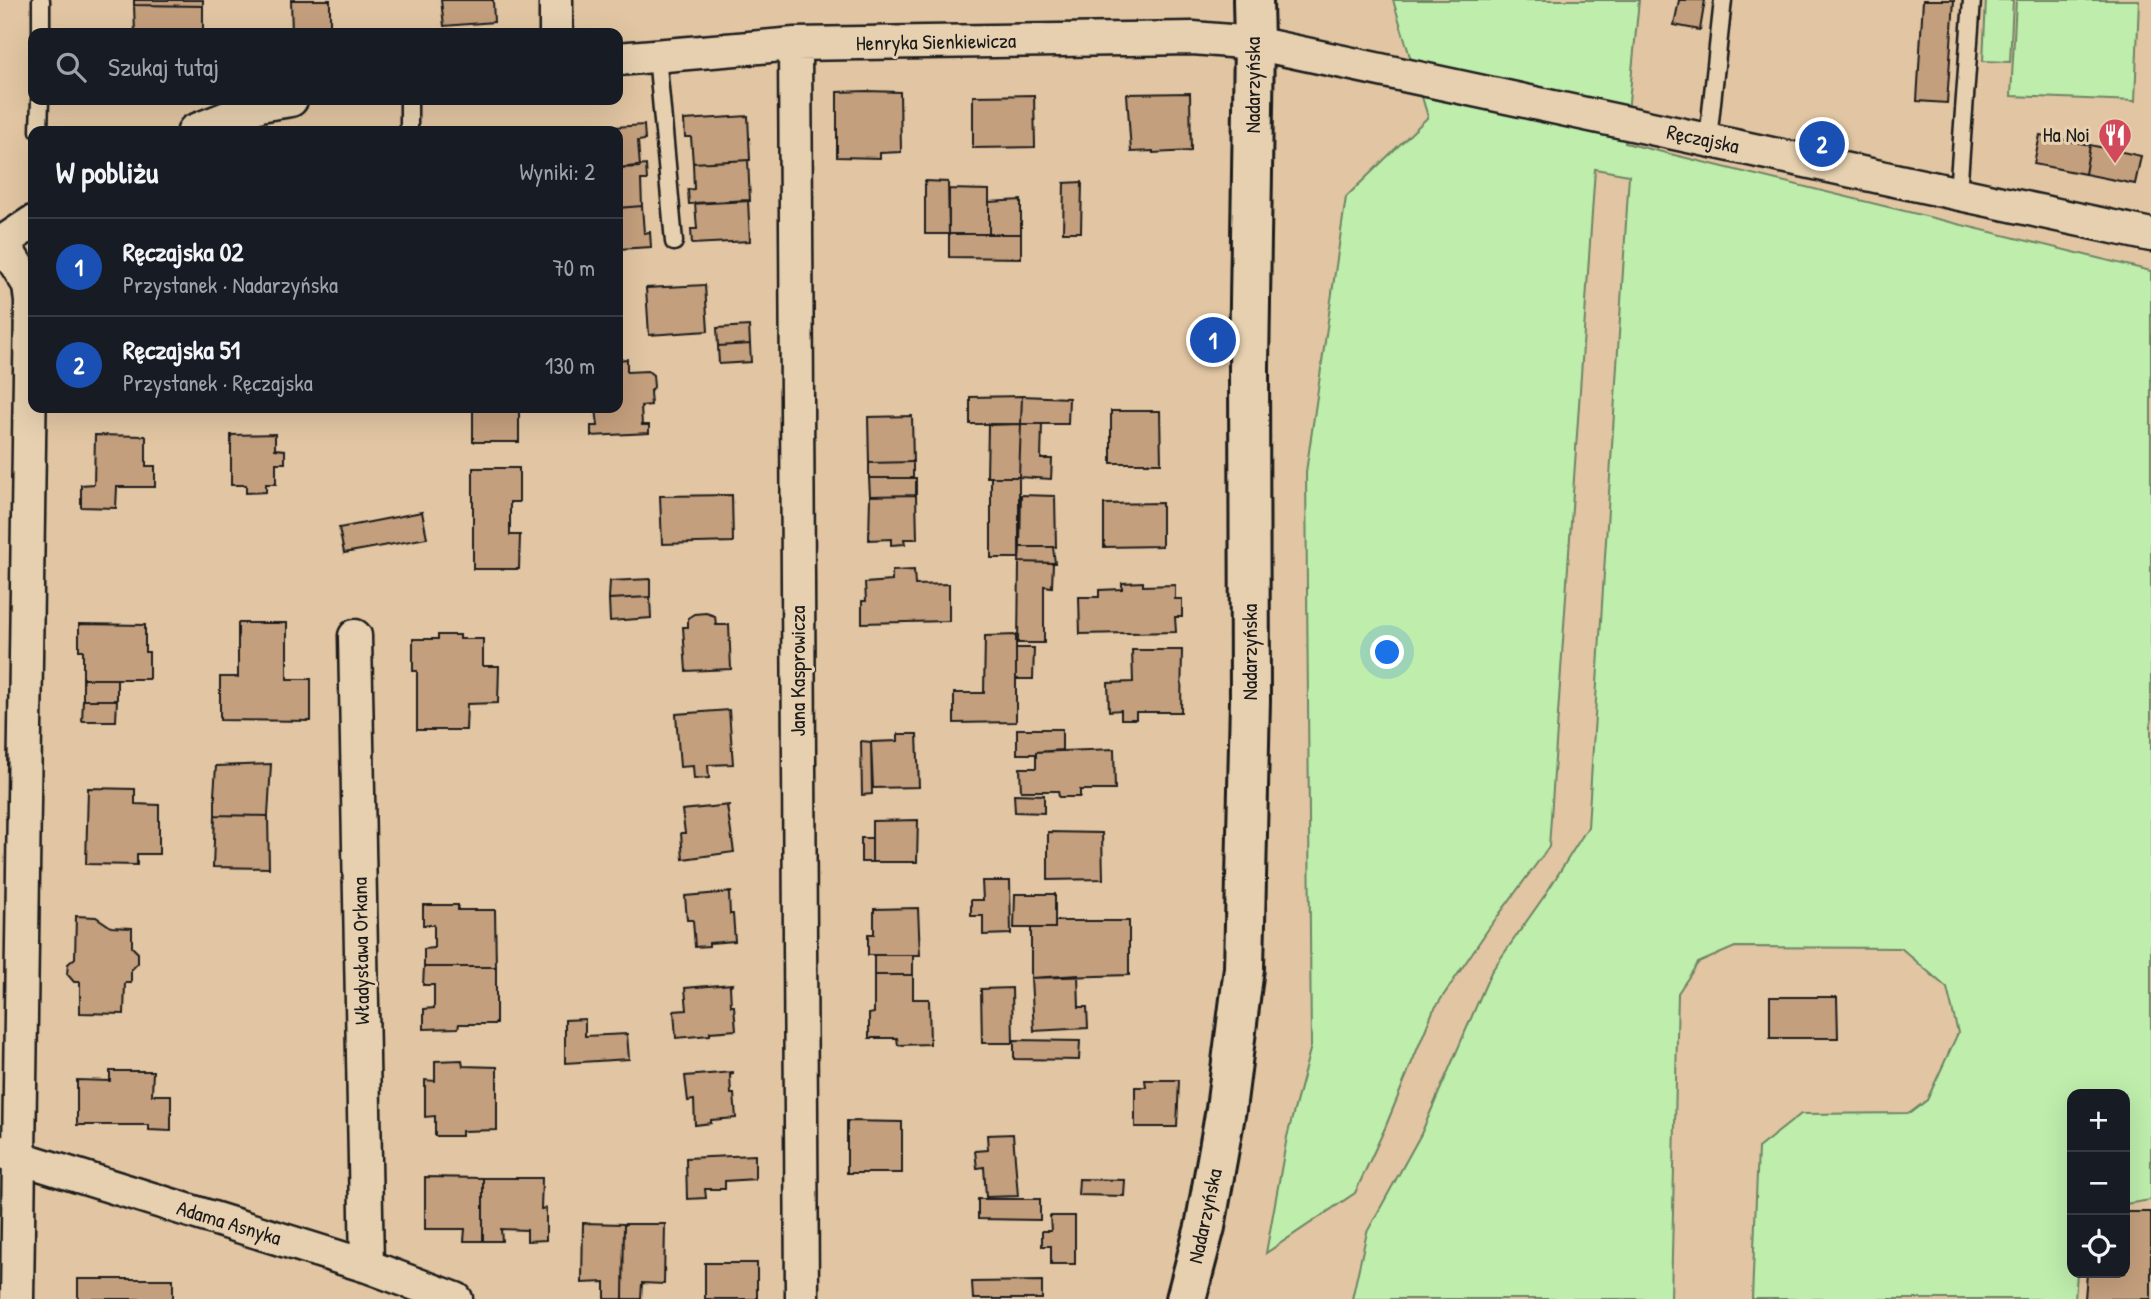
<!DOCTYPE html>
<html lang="pl">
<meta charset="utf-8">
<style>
body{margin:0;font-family:"Patrick Hand",sans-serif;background:#20242c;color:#f1f3f6}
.controls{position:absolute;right:21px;bottom:21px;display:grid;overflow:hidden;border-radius:14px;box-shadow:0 7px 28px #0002}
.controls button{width:63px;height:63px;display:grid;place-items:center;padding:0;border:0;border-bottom:2px solid #363941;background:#171b24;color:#f1f3f6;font:35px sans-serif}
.you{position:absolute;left:1388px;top:653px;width:24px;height:24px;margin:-18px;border:5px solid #fff;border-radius:50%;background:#1a73e8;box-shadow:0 0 0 10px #1a73e833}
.badge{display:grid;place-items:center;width:46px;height:46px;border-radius:50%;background:#d1495b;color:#fff;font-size:23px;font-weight:700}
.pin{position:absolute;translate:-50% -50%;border:4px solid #fff;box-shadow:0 2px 7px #0006}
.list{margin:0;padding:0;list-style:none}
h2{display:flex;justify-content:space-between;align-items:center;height:91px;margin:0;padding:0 28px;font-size:30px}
h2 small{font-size:23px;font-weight:400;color:#9ea1a6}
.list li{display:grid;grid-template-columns:46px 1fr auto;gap:21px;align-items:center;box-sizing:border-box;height:98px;padding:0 28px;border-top:2px solid #363941}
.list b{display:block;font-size:26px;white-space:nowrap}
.list p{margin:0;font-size:23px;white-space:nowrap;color:#9ea1a6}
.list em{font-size:23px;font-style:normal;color:#9ea1a6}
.icon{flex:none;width:38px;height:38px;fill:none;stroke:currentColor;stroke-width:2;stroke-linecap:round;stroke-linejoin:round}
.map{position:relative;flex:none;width:2151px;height:1299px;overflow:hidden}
.search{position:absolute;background:#171b24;box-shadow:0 7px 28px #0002;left:28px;top:28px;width:595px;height:77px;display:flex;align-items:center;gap:18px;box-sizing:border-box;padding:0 24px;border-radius:14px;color:#9ea1a6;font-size:26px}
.panel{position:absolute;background:#171b24;box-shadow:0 7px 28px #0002;left:28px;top:126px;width:595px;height:287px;border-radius:14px}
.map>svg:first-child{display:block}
.green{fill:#beedac;stroke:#6d8464;stroke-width:2}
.building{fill:#c49f7d;stroke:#1c1c1c;stroke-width:2}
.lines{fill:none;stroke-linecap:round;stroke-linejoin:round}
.lane-casing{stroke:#1c1c1c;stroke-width:21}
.street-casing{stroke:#1c1c1c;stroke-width:37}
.secondary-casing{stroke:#1c1c1c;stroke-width:44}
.lane{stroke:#e6d0af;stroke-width:16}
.street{stroke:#e6d0af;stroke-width:32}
.secondary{stroke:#e6d0af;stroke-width:38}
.labels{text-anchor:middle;stroke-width:6;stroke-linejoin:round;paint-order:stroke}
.street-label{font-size:21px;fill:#1c1c1c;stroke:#e6d0af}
.poi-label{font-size:21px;fill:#1c1c1c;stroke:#e6d0af;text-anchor:end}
</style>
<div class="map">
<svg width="2151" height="1299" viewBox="0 0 2151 1299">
<rect width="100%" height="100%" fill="#e2c6a3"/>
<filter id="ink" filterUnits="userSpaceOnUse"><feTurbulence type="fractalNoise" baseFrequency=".0143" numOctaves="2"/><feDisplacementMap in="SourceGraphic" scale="14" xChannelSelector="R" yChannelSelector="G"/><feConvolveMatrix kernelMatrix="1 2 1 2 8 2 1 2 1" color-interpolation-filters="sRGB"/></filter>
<g filter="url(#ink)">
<path class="green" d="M1393,0H1639L1625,143L2151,271V1200L2125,1204V1094H2072V1273H2077L2075,1299H1752L1758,1148L1801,1114L1910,1113L1927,1100L1958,1033L1947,988L1901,948L1735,947L1698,963L1678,993L1671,1299H1352L1367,1232L1421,1134L1491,972L1545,895L1588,827L1629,175L1595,169L1549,847L1489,928L1433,1011L1385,1128L1355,1193L1266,1253L1287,1137L1311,1046L1306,472L1346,197L1428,117Z
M1986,0H2013L2010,62L1983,61Z
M2016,0H2139L2135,101L2011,96Z"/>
<path class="building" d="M134,0H203V6L134,5Z
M291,0H330V33H292Z
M441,0H493L494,22L444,26Z
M1679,0H1705L1700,30L1674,25Z
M1923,0H1954L1947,103L1917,101Z
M134,5L203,6V33H135Z
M867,91L900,92L901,152L880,153V158L837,157V92Z
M1190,93L1191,151L1153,153V151L1131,152L1127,94Z
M1034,95L1035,147L973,148V96Z
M748,116L750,160L693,163L691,137H685L684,120Z
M644,125L645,140L638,141L640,167L618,168V131H585V129Z
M2040,135L2090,145L2085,174L2034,164Z
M2090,145L2141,156L2135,184L2085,174Z
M748,160L750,201L689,204L688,190L694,189L693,163Z
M646,165L647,180H641L642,206L618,208V168Z
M925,181L948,182L949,234H925Z
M1082,182L1081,232H1063L1064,183Z
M949,189L989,190V234H949Z
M748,200L750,241L692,244L691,229H697L695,203Z
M1021,200V234H989V202Z
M642,206L644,233L650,232L651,247L618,249V208Z
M949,234H1021V258L949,257Z
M705,285L708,331L649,335L646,288Z
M749,326L750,344L718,346L717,328Z
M750,344L751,362L719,364L718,346Z
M627,359V372L648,371L653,375L654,387L650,392L651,405L641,406L642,425H649V433L591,436V426H598L596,408H618V360Z
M1022,396L1069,398L1068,424H1021Z
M1022,396L1021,424H970V397Z
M473,408H519V442H473Z
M1111,411H1160L1161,463H1111Z
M912,416L913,462L869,463L868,417Z
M1021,424L1019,477H987L988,425Z
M1021,424H1042L1041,459H1052L1051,479L1019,477Z
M275,434V449L285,450V463H276V484H266V492L246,493V485H231V435Z
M95,435L146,436V466H155V487H117L116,508L81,507V485L94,484Z
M913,462V478H869V463Z
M473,468H519V502H510V535H520L519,569H473Z
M991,477H1019V558H991Z
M869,478H916V495L870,496Z
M732,495L733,542L662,544L660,496Z
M916,495L917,539H904L905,544L891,545V539L869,540L870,496Z
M1021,495L1055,496L1056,547H1020Z
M1162,503V546L1104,547V504Z
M422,512L427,538L344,553L339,528Z
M1020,547H1053L1055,563L1019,562Z
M1019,562L1053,563L1052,587L1044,586V643H1018Z
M914,570L915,585L949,584V621L862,623V601H866L865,583L892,581V571Z
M650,579V597L609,599L610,581Z
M1143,582V586L1175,585V599H1182V617H1175L1176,632L1080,634L1079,597H1099V590L1122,589V583Z
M650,597L651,618L610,621L609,599Z
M706,613L715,616L716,625H729L731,669L686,671L683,627H688V618L694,614Z
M238,623H287V679H311V721L220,720V677H238Z
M79,624L145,625V652H149V679H83V650H79Z
M438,635H460V639H483V666H499L498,703L467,704L466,730H417V671H413V639H438Z
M1016,635V722L954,723V693H984L985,636Z
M1016,648H1034L1033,679H1016Z
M1132,650H1182L1181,712H1136V719H1121V710L1109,711L1108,683L1133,682Z
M83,679H117V700H83Z
M83,700H117L116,721H82Z
M729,710L733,764L708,765L709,778L694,779L693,766L680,767L676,714Z
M1017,729H1062V750L1036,752V754H1017Z
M898,734H917L919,787L873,788L871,742L898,741Z
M861,741L871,742L872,794L862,795Z
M1114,749L1115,790H1080V797H1059L1058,791H1021L1020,768H1036V752Z
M271,764L268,816L215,815V795H214L216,766Z
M88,788L135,789V804L159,805V854H137V865L86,864Z
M1014,794L1044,795V813L1015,812Z
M730,805L727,806L734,852L683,859L681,833H685L682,810Z
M215,815L268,816L269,868L213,867Z
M918,820L917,862H872V821Z
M1048,832L1102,833L1103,879L1048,880Z
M861,838H872V862H861Z
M982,881H1010L1011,934L983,935V916H971V900H983Z
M732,892L729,894L730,914H733L735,941L709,943V946L695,947L693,920H687L685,896Z
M1015,894H1055V928H1014Z
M423,905H458V910H495L496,967H424V949L434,948V925H423Z
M918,908L920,955H868V934H874V909Z
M76,916L96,917L111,927L132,928V947L138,953V963L131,970V983H125L124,1014L80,1013V982H74L67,974L68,964L75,958Z
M1055,921H1129V975L1031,978V928H1055Z
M874,955H913V975H874Z
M424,967H496V1024H459L458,1028L424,1029V1009L434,1008V985H423Z
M874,975H913V999H929L930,1044L898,1045L897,1038H869V1014L874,1013Z
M1078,975L1079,1007H1087L1088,1028L1034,1031L1031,978Z
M732,984L730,986L731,1006H734L736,1030L710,1032V1035L676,1038L674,1011L687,1010L685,988Z
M1012,988L1013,1043H982L981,989Z
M1770,997H1837L1838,1038H1770Z
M585,1019V1036L627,1034L629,1059L565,1063V1020Z
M1014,1040L1080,1041L1079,1060L1014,1059Z
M462,1060L463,1066L497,1067V1130L462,1131V1136H435V1116L425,1117V1080L435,1081V1061Z
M110,1071H153L152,1095H171V1131L149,1130V1125H77V1080L110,1081Z
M733,1072V1074L730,1075L731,1094H734L736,1118L711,1120V1123L695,1125L694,1100L688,1101L685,1076Z
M1145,1080H1179L1177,1127H1135V1087H1146Z
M847,1121L902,1122V1173H847Z
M1013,1134L1018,1196L986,1197L984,1167L977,1168L975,1151L988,1150L987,1135Z
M755,1155V1179L725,1181V1189H705L706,1198L687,1199L686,1158Z
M425,1177L483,1178V1241H464L465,1229H425Z
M483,1178H542L541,1209L546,1208V1240L527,1241V1230L501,1229L502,1241H483Z
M1079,1179L1125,1180L1124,1196L1078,1195Z
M978,1199H1040V1220L978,1219Z
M2125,1212H2151V1299H2085L2087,1273H2125Z
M1050,1216H1075V1264H1051V1246H1042V1231H1051Z
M583,1223L624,1224L623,1299H605V1282L582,1283Z
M624,1224H665L664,1284L642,1283L641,1299H623Z
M705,1263H757V1299H705Z
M78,1279H173V1299H78Z
M1042,1281V1299H973L972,1282Z"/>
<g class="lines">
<g class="lane-casing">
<path id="lane" d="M41,33V0
M657,55L674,242
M409,100V131
M39,131L40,100
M1708,140L1723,0
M1958,193L1972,0"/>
</g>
<g class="street-casing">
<path id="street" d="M556,33V0
M795,44L802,1299
M618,59L795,44L1193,38L1254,43L2151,235
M194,131L260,105L291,100
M2,242L29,285L31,302L17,1299
M0,244L33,222
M355,636L367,1266
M1,1152L367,1266L456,1299"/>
</g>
<g class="secondary-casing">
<path id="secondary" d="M1186,1299L1205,1227L1226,1109L1244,968L1250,700L1249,367L1254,43L1253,0"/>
</g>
<use href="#lane" class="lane"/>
<use href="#street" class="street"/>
<use href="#secondary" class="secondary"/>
</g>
</g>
<defs>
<g id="restaurant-pin" transform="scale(1.75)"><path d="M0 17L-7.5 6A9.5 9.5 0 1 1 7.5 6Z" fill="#d1495b" stroke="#e6d0af"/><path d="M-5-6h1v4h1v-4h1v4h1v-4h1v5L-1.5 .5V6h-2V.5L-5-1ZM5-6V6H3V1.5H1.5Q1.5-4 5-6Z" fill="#fff"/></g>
</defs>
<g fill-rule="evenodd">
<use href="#restaurant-pin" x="2115" y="135"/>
</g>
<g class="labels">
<g class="street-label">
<text transform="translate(936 42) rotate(-1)" y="7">Henryka Sienkiewicza</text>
<text transform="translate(1253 85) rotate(-90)" y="7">Nadarzyńska</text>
<text transform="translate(1703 139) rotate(12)" y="7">Ręczajska</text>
<text transform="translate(1250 652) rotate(-90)" y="7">Nadarzyńska</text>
<text transform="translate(798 671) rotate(-90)" y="7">Jana Kasprowicza</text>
<text transform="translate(361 951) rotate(-91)" y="7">Władysława Orkana</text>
<text transform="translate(1205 1216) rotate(-78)" y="7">Nadarzyńska</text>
<text transform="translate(229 1223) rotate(17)" y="7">Adama Asnyka</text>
</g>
<g class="poi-label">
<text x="2090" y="142">Ha Noi</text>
</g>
</g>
</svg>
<div class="controls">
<button>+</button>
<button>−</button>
<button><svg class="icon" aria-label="locate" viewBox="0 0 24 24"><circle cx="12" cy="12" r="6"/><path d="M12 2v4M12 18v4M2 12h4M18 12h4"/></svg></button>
</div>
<div class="you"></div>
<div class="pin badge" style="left:1213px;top:340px;background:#1a4fb4">1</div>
<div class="pin badge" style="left:1822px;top:144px;background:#1a4fb4">2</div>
<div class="search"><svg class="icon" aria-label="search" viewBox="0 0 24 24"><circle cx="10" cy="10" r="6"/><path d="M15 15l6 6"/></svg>Szukaj tutaj</div>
<section class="panel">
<h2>W pobliżu<small>Wyniki: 2</small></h2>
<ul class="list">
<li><span class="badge" style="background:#1a4fb4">1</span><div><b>Ręczajska 02</b><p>Przystanek · Nadarzyńska</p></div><em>70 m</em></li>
<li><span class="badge" style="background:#1a4fb4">2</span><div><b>Ręczajska 51</b><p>Przystanek · Ręczajska</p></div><em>130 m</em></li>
</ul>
</section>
</div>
